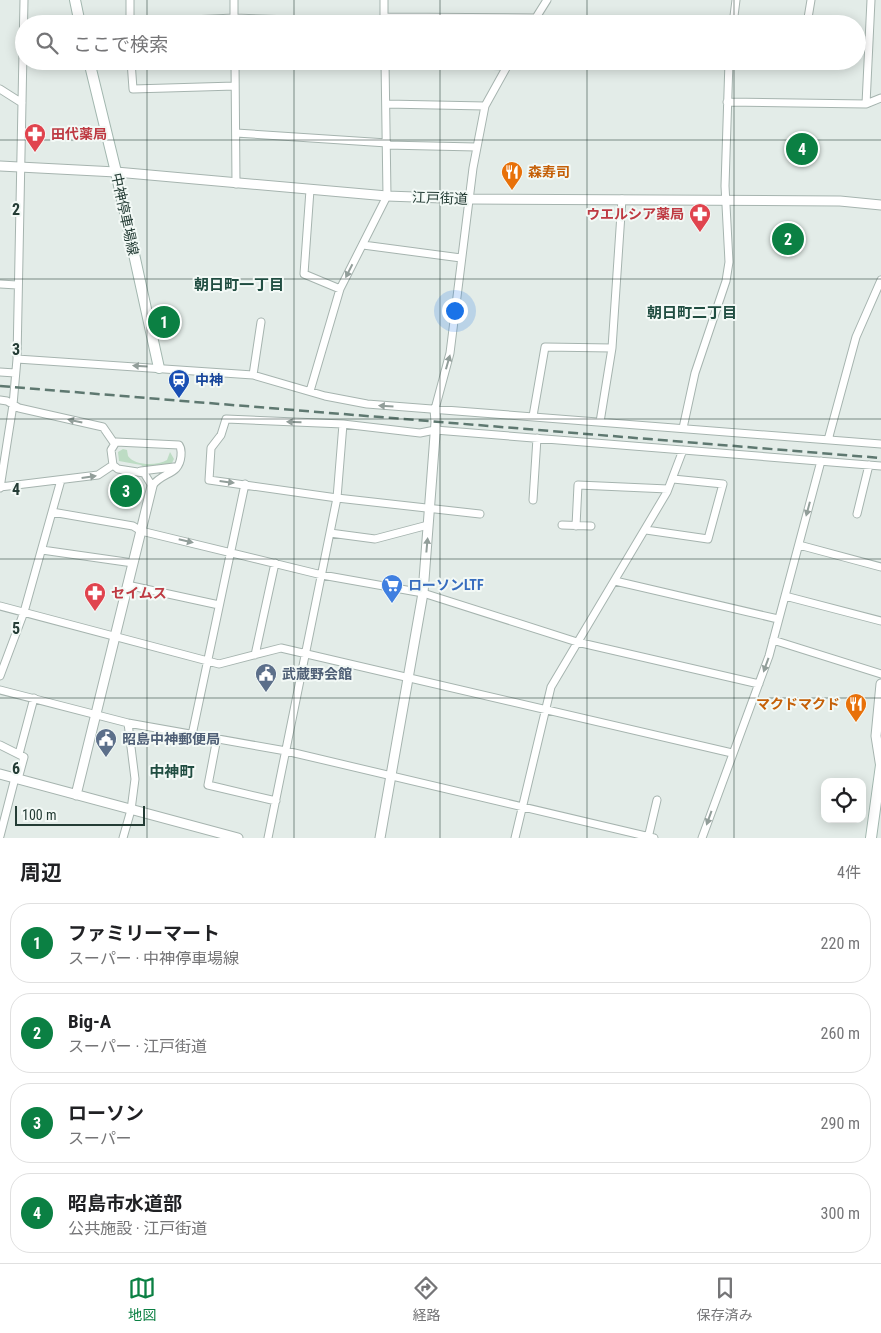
<!DOCTYPE html>
<html lang="ja">
<meta charset="utf-8">
<style>
body{margin:0;font-family:"Roboto Condensed","Noto Sans JP",sans-serif;background:#f2f2f2;color:#202124}
.controls{position:absolute;right:15px;bottom:15px;display:grid;overflow:hidden;border-radius:10px;box-shadow:0 2px 12px #0003}
.controls button{width:45px;height:45px;display:grid;place-items:center;padding:0;border:0;border-bottom:1px solid #e0e0e0;background:#fff;color:#202124;font:25px sans-serif}
.scale{position:absolute;left:15px;bottom:12px;width:130px;box-sizing:border-box;padding-left:5px;border:2px solid #243c35;border-top:0;font-size:14px;line-height:18px;white-space:nowrap;color:#243c35;-webkit-text-stroke:4px #f3f9f6;paint-order:stroke}
.you{position:absolute;left:454px;top:310px;width:18px;height:18px;margin:-12px;border:4px solid #fff;border-radius:50%;background:#1a73e8;box-shadow:0 0 0 8px #1a73e833}
.badge{display:grid;place-items:center;width:32px;height:32px;border-radius:50%;background:#0b8043;color:#fff;font-size:16px;font-weight:700}
.pin{position:absolute;translate:-50% -50%;border:2px solid #fff;box-shadow:0 1px 5px #0006}
.list{margin:0;padding:0;list-style:none}
h2{display:flex;justify-content:space-between;align-items:center;height:65px;margin:0;padding:0 20px;font-size:21px}
h2 small{font-size:16px;font-weight:400;color:#757577}
.list li{display:grid;grid-template-columns:32px 1fr auto;gap:15px;align-items:center;box-sizing:border-box;height:80px;margin:0 10px 10px;padding:0 10px;border:1px solid #e0e0e0;border-radius:20px}
.list b{display:block;font-size:19px;white-space:nowrap}
.list p{margin:0;font-size:16px;white-space:nowrap;color:#757577}
.list em{font-size:16px;font-style:normal;color:#757577}
.icon{flex:none;width:28px;height:28px;fill:none;stroke:currentColor;stroke-width:2;stroke-linecap:round;stroke-linejoin:round}
.map{position:relative;flex:none;width:881px;height:838px;overflow:hidden}
.search{position:absolute;background:#fff;box-shadow:0 2px 12px #0003;left:15px;right:15px;top:15px;height:55px;display:flex;align-items:center;gap:12px;box-sizing:border-box;padding:0 18px;border-radius:28px;color:#757577;font-size:19px}
.sheet{height:425px;background:#fff}
nav{display:flex;justify-content:space-around;align-items:center;box-sizing:border-box;height:70px;border-top:1px solid #e0e0e0;background:#fff;font-size:14px;color:#757577}
nav a{display:grid;justify-items:center;gap:2px}
nav .on{color:#0b8043}
.map>svg:first-child{display:block}
.green{fill:#bddcc4}
.lines{fill:none;stroke-linecap:round;stroke-linejoin:round}
.minor-casing{stroke:#a6b4af;stroke-width:9}
.tertiary-casing{stroke:#a6b4af;stroke-width:11}
.secondary-casing{stroke:#a2b7af;stroke-width:12}
.minor{stroke:#fff;stroke-width:7}
.tertiary{stroke:#fff;stroke-width:9}
.secondary{stroke:#fff;stroke-width:10}
.rail{stroke:#5e7870;stroke-width:2.5;stroke-dasharray:10 5;stroke-linecap:butt}
.oneway{fill:#929e9a}
.grid{fill:none;stroke:#243c35;stroke-width:1;stroke-opacity:0.55}
.labels{text-anchor:middle;stroke-width:4;stroke-linejoin:round;paint-order:stroke}
.health-label{font-size:14px;font-weight:bold;fill:#be3a42;stroke:#f3f9f6;text-anchor:start}
.food-label{font-size:14px;font-weight:bold;fill:#c56008;stroke:#f3f9f6;text-anchor:start}
.street-label{font-size:14px;fill:#243c35;stroke:#f3f9f6}
.transit-label{font-size:14px;font-weight:bold;fill:#164399;stroke:#f3f9f6;text-anchor:start}
.shop-label{font-size:14px;font-weight:bold;fill:#366cbe;stroke:#f3f9f6;text-anchor:start}
.service-label{font-size:14px;font-weight:bold;fill:#4e5e75;stroke:#f3f9f6;text-anchor:start}
.neighbourhood-label{font-size:15px;font-weight:bold;fill:#204d41;stroke:#f3f9f6}
.grid-label{font-size:16px;text-anchor:middle;font-weight:bold;fill:#243c35;stroke:#f3f9f6;stroke-width:4;stroke-linejoin:round;paint-order:stroke}
</style>
<div class="map">
<svg width="881" height="838" viewBox="0 0 881 838">
<rect width="100%" height="100%" fill="#e3ece8"/>
<path class="green" d="M123,449L127,450L128,456C135,466 157,466 167,460L170,452L174,459L171,465L146,469L141,465L119,461L118,452Z"/>
<g class="lines">
<g class="minor-casing">
<path id="minor" d="M130,0V24
M234,0V24
M385,17L535,18L542,24
M384,21V0
M104,24L234,18L384,23
M532,24L547,0
M733,24L736,0
M807,24L811,0
M131,61L133,89L235,86
M235,61L236,184
M358,61L508,66
M718,61L729,64
M0,89L22,103
M727,102L866,104L881,98
M386,104L485,106
M866,104L871,0
M236,133L387,143
M386,145L476,147
M310,190L304,274L340,289
M363,245L461,258
M0,284L17,285
M17,359L253,375L325,396L367,404L881,444
M0,372L15,373
M253,375L261,322
M310,391L340,289L387,196L385,61
M0,400L7,401L19,408L103,427L114,443
M435,409L450,353L473,168L485,106L510,61
M533,416L545,347L612,348
M600,422L612,348L622,199
M683,428L695,373L726,281L729,262L725,186L729,61
M828,440L856,337L881,280
M116,442L179,445C182,449 181,451 181,456C179,476 163,471 152,486L144,473L118,469L113,465L111,450Z
M141,471L174,467
M0,487L98,475L113,465
M0,488L13,405L17,359L24,0
M533,500L537,438
M52,512L133,526L141,531L322,575L423,593L577,642L759,684
M480,514L337,498L209,480L211,448L221,435L226,419L343,424L420,433L435,430L881,466
M857,514L869,465
M562,525L591,526
M576,526L578,485L668,489
M646,530L708,539L723,484L673,479
M330,533L375,539L428,525
M799,545L881,567
M42,550L133,563
M615,581L778,619
M127,585L219,605
M785,596L881,621
M0,606L219,664L281,648L732,753
M773,640L881,674
M255,655L275,563
M0,676L24,612L61,480
M0,690L128,723L286,751L654,838
M192,735L245,484
M217,738L208,785L276,801
M0,745L24,757L18,779
M19,754L34,698
M0,836L15,778
M123,838L131,810L135,779L128,723
M268,838L337,498L343,424
M515,838L551,687L667,492L683,450
M648,838L657,800
M702,838L769,656L821,461"/>
</g>
<g class="tertiary-casing">
<path id="tertiary" d="M0,166L116,172L387,196L470,199L840,201L881,205
M881,768L876,736L881,684
M0,774L238,838
M76,795L152,486
M380,838L423,593L436,422L435,409"/>
</g>
<g class="secondary-casing">
<path id="secondary" d="M75,0L80,24
M89,61L116,172L159,368
M871,838L881,765"/>
</g>
<use href="#minor" class="minor"/>
<use href="#tertiary" class="tertiary"/>
<use href="#secondary" class="secondary"/>
<path class="rail" d="M0,386L881,458"/>
</g>
<defs><path id="oneway-solid" d="M-6-.8H1V-3.2L6.5 0L1 3.2V.8H-6Z" transform="scale(1.25)"/></defs>
<g class="oneway">
<use href="#oneway-solid" transform="translate(349 271) rotate(117)"/>
<use href="#oneway-solid" transform="translate(448 362) rotate(-74)"/>
<use href="#oneway-solid" transform="translate(140 366) rotate(-176)"/>
<use href="#oneway-solid" transform="translate(386 406) rotate(-176)"/>
<use href="#oneway-solid" transform="translate(75 421) rotate(-168)"/>
<use href="#oneway-solid" transform="translate(294 422) rotate(-178)"/>
<use href="#oneway-solid" transform="translate(89 477) rotate(-8)"/>
<use href="#oneway-solid" transform="translate(227 482) rotate(7)"/>
<use href="#oneway-solid" transform="translate(808 509) rotate(105)"/>
<use href="#oneway-solid" transform="translate(186 541) rotate(13)"/>
<use href="#oneway-solid" transform="translate(427 545) rotate(-85)"/>
<use href="#oneway-solid" transform="translate(766 665) rotate(110)"/>
<use href="#oneway-solid" transform="translate(709 818) rotate(110)"/>
</g>
<path class="grid" d="M147,0V24M294,0V24M440,0V24M587,0V24M734,0V24M147,61V838M294,61V838M440,61V838M587,61V838M734,61V838M0,140H881M0,279H881M0,419H881M0,559H881M0,698H881"/>
<defs>
<g id="pharmacy-pin" transform="scale(1.125)"><path d="M0 17L-7.5 6A9.5 9.5 0 1 1 7.5 6Z" fill="#e0444e" stroke="#f3f9f6"/><path d="M-2-6h4v4h4v4h-4v4h-4v-4h-4v-4h4Z" fill="#fff"/></g>
<g id="restaurant-pin" transform="scale(1.125)"><path d="M0 17L-7.5 6A9.5 9.5 0 1 1 7.5 6Z" fill="#e8710a" stroke="#f3f9f6"/><path d="M-5-6h1v4h1v-4h1v4h1v-4h1v5L-1.5 .5V6h-2V.5L-5-1ZM5-6V6H3V1.5H1.5Q1.5-4 5-6Z" fill="#fff"/></g>
<g id="station-pin" transform="scale(1.125)"><path d="M0 17L-7.5 6A9.5 9.5 0 1 1 7.5 6Z" fill="#1a4fb4" stroke="#f3f9f6"/><path d="M-3-6H3Q5-6 5-4V2Q5 4 3 4L4.5 6H3L1.5 4h-3L-3 6H-4.5L-3 4Q-5 4-5 2V-4Q-5-6-3-6ZM-3.5-4v3h7v-3ZM-3.5 1v1.5H-2V1ZM2 1v1.5H3.5V1Z" fill="#fff"/></g>
<g id="supermarket-pin" transform="scale(1.125)"><path d="M0 17L-7.5 6A9.5 9.5 0 1 1 7.5 6Z" fill="#3f7fe0" stroke="#f3f9f6"/><path d="M-6-5.5h2.5l.6 2H6L4.5 2H-2.5L-4.4-4H-6ZM-1.5 3.2a1.3 1.3 0 1 0 .1 0ZM3 3.2a1.3 1.3 0 1 0 .1 0Z" fill="#fff"/></g>
<g id="civic-pin" transform="scale(1.125)"><path d="M0 17L-7.5 6A9.5 9.5 0 1 1 7.5 6Z" fill="#5c6f8a" stroke="#f3f9f6"/><path d="M-.6-6.5H3V-4.5H.6V-3L4-1V1h2V6H-6V1h2V-1L-.6-3ZM-1.2 2.5V6h2.4V2.5Z" fill="#fff"/></g>
</defs>
<g fill-rule="evenodd">
<use href="#pharmacy-pin" x="35" y="134"/>
<use href="#restaurant-pin" x="512" y="172"/>
<use href="#pharmacy-pin" x="700" y="214"/>
<use href="#station-pin" x="179" y="380"/>
<use href="#supermarket-pin" x="392" y="585"/>
<use href="#pharmacy-pin" x="95" y="593"/>
<use href="#civic-pin" x="266" y="674"/>
<use href="#restaurant-pin" x="856" y="704"/>
<use href="#civic-pin" x="106" y="739"/>
</g>
<g class="labels">
<g class="health-label">
<text x="51" y="139">田代薬局</text>
<text x="684" y="219" text-anchor="end">ウエルシア薬局</text>
<text x="111" y="598">セイムス</text>
</g>
<g class="food-label">
<text x="528" y="177">森寿司</text>
<text x="840" y="709" text-anchor="end">マクドマクド</text>
</g>
<g class="street-label">
<text transform="translate(440 198) rotate(2)" y="5">江戸街道</text>
<text transform="translate(125 214) rotate(78)" y="5">中神停車場線</text>
</g>
<g class="transit-label">
<text x="195" y="385">中神</text>
</g>
<g class="shop-label">
<text x="408" y="590">ローソンLTF</text>
</g>
<g class="service-label">
<text x="282" y="679">武蔵野会館</text>
<text x="122" y="744">昭島中神郵便局</text>
</g>
<g class="neighbourhood-label">
<text x="239" y="290">朝日町一丁目</text>
<text x="692" y="318">朝日町二丁目</text>
<text x="172" y="777">中神町</text>
</g>
</g>
<g class="grid-label">
<text x="16" y="215">2</text>
<text x="16" y="355">3</text>
<text x="16" y="495">4</text>
<text x="16" y="634">5</text>
<text x="16" y="774">6</text>
</g>
</svg>
<div class="controls">
<button><svg class="icon" aria-label="locate" viewBox="0 0 24 24"><circle cx="12" cy="12" r="6"/><path d="M12 2v4M12 18v4M2 12h4M18 12h4"/></svg></button>
</div>
<div class="scale">100 m</div>
<div class="you"></div>
<div class="pin badge" style="left:164px;top:322px">1</div>
<div class="pin badge" style="left:788px;top:239px">2</div>
<div class="pin badge" style="left:126px;top:491px">3</div>
<div class="pin badge" style="left:802px;top:149px">4</div>
<div class="search"><svg class="icon" aria-label="search" viewBox="0 0 24 24"><circle cx="10" cy="10" r="6"/><path d="M15 15l6 6"/></svg>ここで検索</div>
</div>
<section class="sheet">
<h2>周辺<small>4件</small></h2>
<ul class="list">
<li><span class="badge">1</span><div><b>ファミリーマート</b><p>スーパー · 中神停車場線</p></div><em>220 m</em></li>
<li><span class="badge">2</span><div><b>Big-A</b><p>スーパー · 江戸街道</p></div><em>260 m</em></li>
<li><span class="badge">3</span><div><b>ローソン</b><p>スーパー</p></div><em>290 m</em></li>
<li><span class="badge">4</span><div><b>昭島市水道部</b><p>公共施設 · 江戸街道</p></div><em>300 m</em></li>
</ul>
</section>
<nav>
<a class="on"><svg class="icon" aria-label="map" viewBox="0 0 24 24"><path d="M3 6l6-2 6 2 6-2v14l-6 2-6-2-6 2zM9 4v14M15 6v14"/></svg>地図</a>
<a><svg class="icon" aria-label="directions" viewBox="0 0 24 24"><path d="M12 3l9 9-9 9-9-9zM9 14v-3h6M13 9l2 2-2 2"/></svg>経路</a>
<a><svg class="icon" aria-label="saved" viewBox="0 0 24 24"><path d="M7 4h10v16l-5-4-5 4z"/></svg>保存済み</a>
</nav>
